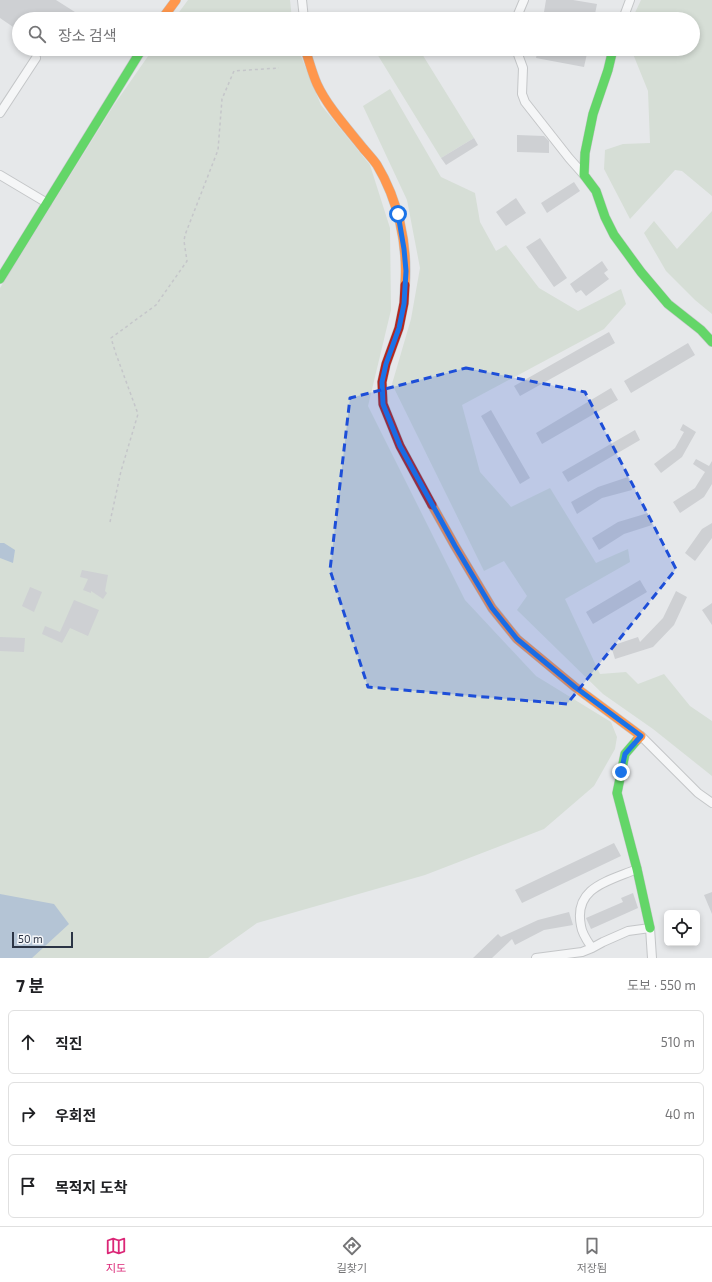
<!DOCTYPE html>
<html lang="ko">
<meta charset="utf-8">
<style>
body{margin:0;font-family:"Exo 2","Noto Sans KR",sans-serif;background:#f2f2f2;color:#202124}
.controls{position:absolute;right:12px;bottom:12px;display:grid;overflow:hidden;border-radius:6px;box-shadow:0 2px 6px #0003}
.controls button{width:36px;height:36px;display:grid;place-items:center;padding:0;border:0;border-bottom:1px solid #e0e0e0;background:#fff;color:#202124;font:20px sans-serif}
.scale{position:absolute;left:12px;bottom:10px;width:61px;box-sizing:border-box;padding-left:4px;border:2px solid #2b3445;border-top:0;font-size:11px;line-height:14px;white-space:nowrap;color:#2b3445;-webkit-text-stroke:3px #f4f6f9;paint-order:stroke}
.stop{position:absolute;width:12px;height:12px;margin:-9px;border:3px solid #1a73e8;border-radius:50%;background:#fff}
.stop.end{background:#1a73e8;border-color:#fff;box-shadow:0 1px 4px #0008}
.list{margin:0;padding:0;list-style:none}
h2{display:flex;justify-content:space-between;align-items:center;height:52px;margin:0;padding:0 16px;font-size:17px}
h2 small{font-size:13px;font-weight:400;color:#757577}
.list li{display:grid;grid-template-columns:26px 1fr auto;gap:12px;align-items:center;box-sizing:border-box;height:64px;margin:0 8px 8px;padding:0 8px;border:1px solid #e0e0e0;border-radius:6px}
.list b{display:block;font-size:15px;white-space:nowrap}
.list em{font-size:13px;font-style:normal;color:#757577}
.icon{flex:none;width:22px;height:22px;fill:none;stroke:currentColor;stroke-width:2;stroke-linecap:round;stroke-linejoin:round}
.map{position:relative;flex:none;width:712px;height:958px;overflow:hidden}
.search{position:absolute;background:#fff;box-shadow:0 2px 6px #0003;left:12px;right:12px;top:12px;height:44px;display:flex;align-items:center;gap:10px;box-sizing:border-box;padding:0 14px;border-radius:22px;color:#757577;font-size:15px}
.sheet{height:268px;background:#fff}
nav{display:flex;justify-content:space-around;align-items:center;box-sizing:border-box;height:56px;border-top:1px solid #e0e0e0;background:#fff;font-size:11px;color:#757577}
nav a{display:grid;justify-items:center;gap:2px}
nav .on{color:#db2777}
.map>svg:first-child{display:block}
.green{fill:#d6ded6}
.water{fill:#b4c4d5}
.building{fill:#ced0d3}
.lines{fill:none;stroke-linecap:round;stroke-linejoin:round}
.street-casing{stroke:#c4c6c8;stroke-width:10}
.fast-casing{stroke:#c4c6c8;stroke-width:10}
.slow-casing{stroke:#c4c6c8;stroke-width:10}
.jam-casing{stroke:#c4c6c8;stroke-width:10}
.path{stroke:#c5c6ca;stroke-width:1.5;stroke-dasharray:3 3;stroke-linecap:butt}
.street{stroke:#f5f6f7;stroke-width:8}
.fast{stroke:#63d668;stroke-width:9}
.slow{stroke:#ff974d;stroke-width:9}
.jam{stroke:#b3261e;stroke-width:9}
.route{stroke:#1a73e8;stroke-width:5}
.marked{fill:#1d4ed8;fill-opacity:0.2;stroke:#1d4ed8;stroke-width:3;stroke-dasharray:8 5;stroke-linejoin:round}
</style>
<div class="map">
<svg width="712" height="958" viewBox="0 0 712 958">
<rect width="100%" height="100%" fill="#e6e8ea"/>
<path class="green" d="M188,0H290L292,19H174Z
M641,0H712V196L682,171L675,170L630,219L604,169L605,150L623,144L650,143L648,91L631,49H693V19H632Z
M153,49H298L321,105L370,165L390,228L391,310L368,406L465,600L536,676L611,722L617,737L615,749L594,786L544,829L425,875L257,923L208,958H0V288L114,105Z
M374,49H419L474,138L441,158Z
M390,89L441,177L475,193L480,222L496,251L506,245L539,288L578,311L621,289L626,304L604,329L462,405L480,472L511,507L550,488L596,563L628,549L630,562L565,599L600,674L626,672L638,684L664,674L690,706L712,721V776L653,729L603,694L517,610L527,596L504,561L484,571L392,384L411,319L420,268L407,200L363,106Z
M712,211V314L695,300L666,271L644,233L654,221L677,249Z"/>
<path class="water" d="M0,543H4L15,550L13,563L0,558Z
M0,894L54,904L69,924L32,958H0Z"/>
<path class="building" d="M0,0H56L86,19H19V31L0,18Z
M546,0H573L597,4L594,19H583L544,12Z
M538,49H588L584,67L536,58Z
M517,135L544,136L549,141V153L517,152Z
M474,138L478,145L446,165L441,158Z
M574,182L580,191L547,213L541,203Z
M516,198L526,213L506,226L496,212Z
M540,238L567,278L554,287L526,247Z
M602,261L608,270L604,273L609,279L586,296L581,290L576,293L570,284Z
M609,332L615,343L520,396L514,386Z
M688,343L695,355L631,393L624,381Z
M611,388L618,400L542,444L536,433Z
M491,410L530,478L520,484L481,416Z
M683,424L696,432L682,457L661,473L654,464L675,448L684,432L680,430Z
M635,430L640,440L568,482L562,472Z
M696,459L709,466L712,461V484L704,497L680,513L673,502L695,488L705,472L693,464Z
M628,477L632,490L602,498L577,514L571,502L598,487Z
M648,513L652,525L624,534L599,550L592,538L618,522Z
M712,523V538L695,561L685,553L702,529Z
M82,570L108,575L105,591L107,593L103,599L91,591V593L83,590L88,579L80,577Z
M640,580L647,592L593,624L586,612Z
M30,587L42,592L34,612L22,606Z
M676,591L687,597L674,625L653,647L615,659L611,646L638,637L640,642L663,618Z
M74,600L99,610L88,636L70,628L62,643L42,634L45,626L60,632Z
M712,603V625L702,610Z
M0,637L25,638L24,652L0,651Z
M614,843L621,856L522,903L515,890Z
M712,892V914L704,895Z
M633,893L638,908L591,929L586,918L623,902L621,898Z
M569,912L573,925L544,930L515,945L512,939L492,958H473L498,934L501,937L538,920Z"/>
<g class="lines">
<g class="street-casing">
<path id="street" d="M302,0L304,19
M516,19L524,0
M623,19L630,0
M516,49L523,68L522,94L525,102L569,158L584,175
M0,113L36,58
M0,175L47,203
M641,736L698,793L712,803
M592,948C588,942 582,934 581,926C573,887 609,881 637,869
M536,958L582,952L592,948L603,942L628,931L650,928L652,958"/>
</g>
<g class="fast-casing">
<path id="fast" d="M613,49L608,70L593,114L585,153L584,175L596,191L605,217L614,235L641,272L668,304L701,330L712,342
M0,279L142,49
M637,740L625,754L617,793L637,869L650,928"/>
</g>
<g class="slow-casing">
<path id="slow" d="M162,19L176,0
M305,49C309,60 312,73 317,84C327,106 348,129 363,148C368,154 373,159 377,165C398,200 408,244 405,285
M432,505L455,546L492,608L517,639L575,687L641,736L637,740"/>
</g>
<g class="jam-casing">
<path id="jam" d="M405,285L404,303L399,328L386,364L382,382L383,404L400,446L432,505"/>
</g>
<path class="path" d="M110,522L121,471L138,414L116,354L111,338L156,305L187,261L184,241L185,235L218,150L222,99L234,71L279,68"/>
<use href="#street" class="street"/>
<use href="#fast" class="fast"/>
<use href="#slow" class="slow"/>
<use href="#jam" class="jam"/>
</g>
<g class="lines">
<path class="route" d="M398,214L404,249L406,271L404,304L399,328L386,364L382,382L383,404L400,446L455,546L492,608L517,639L575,687L641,736L625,754L621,772"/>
</g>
<path class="marked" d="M466,368L585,392L676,569L567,704L368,687L330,570L350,398Z"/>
</svg>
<div class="controls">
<button><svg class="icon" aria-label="locate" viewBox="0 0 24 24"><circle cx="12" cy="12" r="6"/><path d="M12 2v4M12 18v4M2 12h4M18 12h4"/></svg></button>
</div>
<div class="scale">50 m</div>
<div class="stop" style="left:398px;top:214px"></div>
<div class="stop end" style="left:621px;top:772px"></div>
<div class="search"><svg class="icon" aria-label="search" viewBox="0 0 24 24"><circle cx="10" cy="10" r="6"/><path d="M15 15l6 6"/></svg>장소 검색</div>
</div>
<section class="sheet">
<h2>7 분<small>도보 · 550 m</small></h2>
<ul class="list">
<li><svg class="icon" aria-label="ahead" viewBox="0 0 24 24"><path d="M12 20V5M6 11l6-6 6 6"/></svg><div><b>직진</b></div><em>510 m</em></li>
<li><svg class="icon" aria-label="right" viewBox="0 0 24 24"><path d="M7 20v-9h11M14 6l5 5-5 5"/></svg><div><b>우회전</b></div><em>40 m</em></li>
<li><svg class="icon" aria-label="arrive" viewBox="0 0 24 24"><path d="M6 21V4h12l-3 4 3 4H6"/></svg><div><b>목적지 도착</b></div></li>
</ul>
</section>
<nav>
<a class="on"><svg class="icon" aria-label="map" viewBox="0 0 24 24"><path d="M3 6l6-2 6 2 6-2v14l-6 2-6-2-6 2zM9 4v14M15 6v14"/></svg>지도</a>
<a><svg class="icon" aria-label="directions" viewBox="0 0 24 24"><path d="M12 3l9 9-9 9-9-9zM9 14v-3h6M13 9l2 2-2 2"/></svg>길찾기</a>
<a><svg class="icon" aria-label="saved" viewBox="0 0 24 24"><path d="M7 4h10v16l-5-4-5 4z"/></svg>저장됨</a>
</nav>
